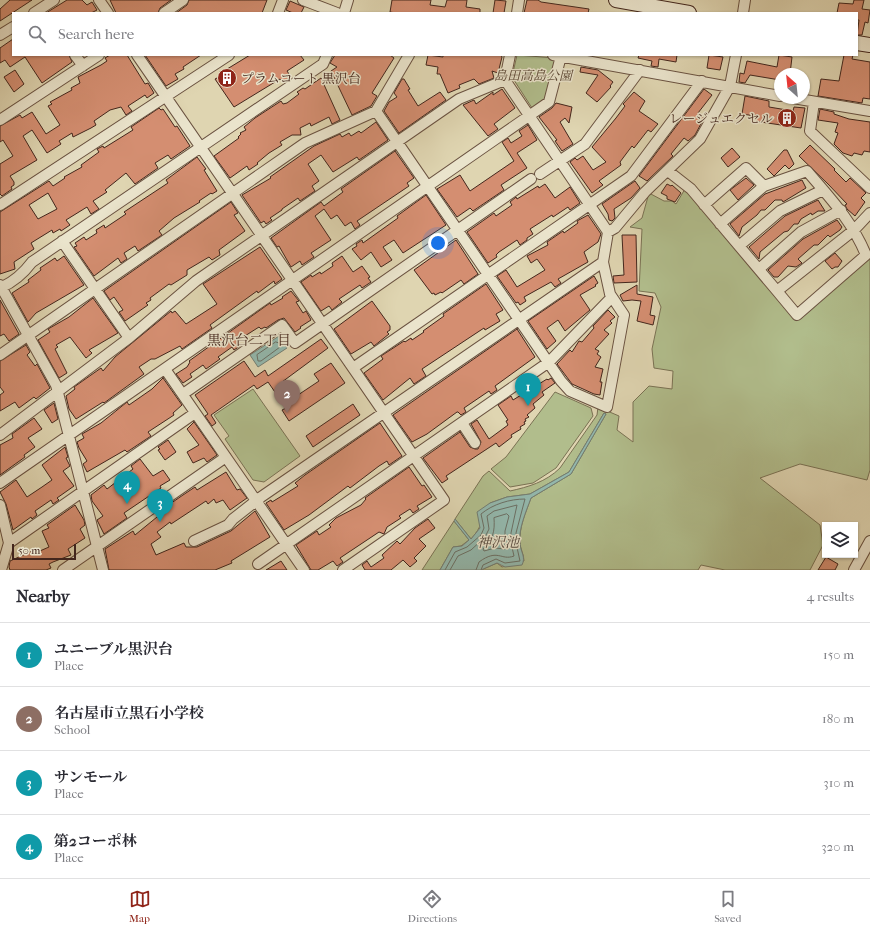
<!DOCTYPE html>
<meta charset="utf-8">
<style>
body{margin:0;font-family:"IM FELL French Canon","Noto Serif JP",serif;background:#f2f2f3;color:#2b2b33}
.controls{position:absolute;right:12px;bottom:12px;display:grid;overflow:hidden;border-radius:0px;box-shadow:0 1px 3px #0004}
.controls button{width:36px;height:36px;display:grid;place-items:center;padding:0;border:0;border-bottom:1px solid #e1e1e2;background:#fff;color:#2b2b33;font:20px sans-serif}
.compass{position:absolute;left:774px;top:68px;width:36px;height:36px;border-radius:50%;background:#fff;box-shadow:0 1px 3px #0004;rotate:333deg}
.scale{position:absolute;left:12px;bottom:10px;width:64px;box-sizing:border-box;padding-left:4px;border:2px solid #43261c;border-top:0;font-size:11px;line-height:14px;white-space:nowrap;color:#43261c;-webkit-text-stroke:3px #eae4cc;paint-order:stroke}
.you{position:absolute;left:438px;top:243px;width:14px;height:14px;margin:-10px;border:3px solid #fff;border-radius:50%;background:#1a73e8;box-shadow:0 0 0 6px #1a73e833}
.badge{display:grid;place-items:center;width:26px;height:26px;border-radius:50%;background:#8f2418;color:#fff;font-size:13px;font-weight:700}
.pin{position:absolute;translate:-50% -33px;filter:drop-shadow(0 1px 2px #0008)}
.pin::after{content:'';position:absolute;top:21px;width:14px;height:12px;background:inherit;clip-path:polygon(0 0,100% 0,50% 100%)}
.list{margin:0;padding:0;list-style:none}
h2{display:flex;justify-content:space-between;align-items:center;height:52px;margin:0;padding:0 16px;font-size:17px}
h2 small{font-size:13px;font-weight:400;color:#7c7c81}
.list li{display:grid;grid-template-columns:26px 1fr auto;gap:12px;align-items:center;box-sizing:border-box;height:64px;padding:0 16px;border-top:1px solid #e1e1e2}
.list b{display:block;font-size:15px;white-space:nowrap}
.list p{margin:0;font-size:13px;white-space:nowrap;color:#7c7c81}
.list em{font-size:13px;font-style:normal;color:#7c7c81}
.icon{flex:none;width:22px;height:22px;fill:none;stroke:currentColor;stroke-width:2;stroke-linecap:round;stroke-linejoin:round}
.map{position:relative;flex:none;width:870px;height:570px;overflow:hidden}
.search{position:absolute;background:#fff;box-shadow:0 1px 3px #0004;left:12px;right:12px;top:12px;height:44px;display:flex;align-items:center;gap:10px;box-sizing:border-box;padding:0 14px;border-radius:0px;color:#7c7c81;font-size:15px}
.sheet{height:308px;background:#fff}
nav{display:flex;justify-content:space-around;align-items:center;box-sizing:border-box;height:56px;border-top:1px solid #e1e1e2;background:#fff;font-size:11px;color:#7c7c81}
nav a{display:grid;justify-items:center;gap:2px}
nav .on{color:#8f2418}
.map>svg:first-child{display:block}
.green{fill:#b1bd8c;stroke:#7a7254}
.water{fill:#93b8ad;stroke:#737e73}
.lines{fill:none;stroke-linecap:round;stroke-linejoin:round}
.shore{stroke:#6b6f64;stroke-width:1}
.building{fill:#d48e71;stroke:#43261c;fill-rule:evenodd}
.street-casing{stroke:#6a5241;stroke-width:12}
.secondary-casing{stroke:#43261c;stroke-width:16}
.street{stroke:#eae4cc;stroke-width:10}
.secondary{stroke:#eae4cc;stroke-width:14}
.labels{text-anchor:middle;stroke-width:3;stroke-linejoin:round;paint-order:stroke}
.park-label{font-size:13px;font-style:italic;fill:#594432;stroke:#eae4cc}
.poi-label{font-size:13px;fill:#43261c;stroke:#eae4cc;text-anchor:start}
.neighbourhood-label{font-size:14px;fill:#43261c;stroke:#eae4cc}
.water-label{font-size:14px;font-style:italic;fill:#574a40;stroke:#eae4cc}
</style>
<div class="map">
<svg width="870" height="570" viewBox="0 0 870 570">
<rect width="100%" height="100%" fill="#dfd5b1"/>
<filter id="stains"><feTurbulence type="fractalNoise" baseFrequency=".005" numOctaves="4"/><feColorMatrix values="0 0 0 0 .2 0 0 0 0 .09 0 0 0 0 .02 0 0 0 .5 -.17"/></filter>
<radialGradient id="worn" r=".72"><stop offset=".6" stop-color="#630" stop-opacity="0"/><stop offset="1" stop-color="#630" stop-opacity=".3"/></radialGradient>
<path class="green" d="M517,55L555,58L557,64L547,100L532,108L512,77Z
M685,189L796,321L870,257V470L867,480L800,464L760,478L820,525L823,545L810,570H725L701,565L698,570H481L497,563L502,567L524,561C524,554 520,549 520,542C519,527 526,512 531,498L571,474L606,414L604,413L569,472L530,494L507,497L490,503C484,515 481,529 471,539L455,519L483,476L489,471L510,491C528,487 546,482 560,468L597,415L598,407L619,416L617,430L633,442V402L649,386L672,389L673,371L654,368L652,349L661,307L655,293L639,291L642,229L630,227L642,218L649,193L664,201H672L676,204Z
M253,389L300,456L264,482L253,480L225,439L229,436L214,415Z
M555,392L591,408L593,416L556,468L533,483L510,487L491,469L506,457Z
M454,521L469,540L461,546L453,547L440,570H422Z"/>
<path class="water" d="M279,336L287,348L258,367L250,355Z
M604,413L606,414L571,474L531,498C526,512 518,529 520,544C521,553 526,557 522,565L505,567L497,563L481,570H440L453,547L462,546L469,540L454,521L455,519L471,539L480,528L477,512L490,503L507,497L530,494L569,472Z"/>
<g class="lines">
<path class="shore" d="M276,342L279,343L280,347L261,361H258L257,355Z
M507,514L509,516L505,531V549L495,548L484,551L483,549C493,539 495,532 494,518Z
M445,570L455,552L467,547L481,535L484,528L481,514C493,504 510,499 525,499L516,533V543L520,561L505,563L496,559L483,565L481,570
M450,570L458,556L471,550L485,537L489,529L487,516L494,511L517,505L511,533V543L514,556C501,561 498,548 479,562L476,570"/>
</g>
<path class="building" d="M10,0H32L0,21V9Z
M67,0H82L87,5L92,2L97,10L91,13H46Z
M110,0H171L160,8L158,13H116Z
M189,0H267L262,13H176L187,5Z
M392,0H431L430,5L445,7L447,0H467L466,7L480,9V13H396L390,12Z
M495,0L506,1L504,13H493Z
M527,0H538L541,2L589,9L588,13H524Z
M854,0H864L862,9L870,10L868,23L865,22L862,35H857L859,20H857V13H837L839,3L853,4Z
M290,1L304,7L301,13H293L286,10Z
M13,39V55H69L72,62L42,83L25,57L10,67L5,60L0,63V48Z
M110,55H127L145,84L148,83L154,93L147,98L145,95L128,106L132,111L126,115L121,107L110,110L94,121L96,125L91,128L73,137L72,133L59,141L61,144L47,153L32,130L23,136L37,160L10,176L14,182V185L11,187L12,189L2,196L0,194V164L13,156L3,140L0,142V126L20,115L22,118L32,112L46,134L60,125L48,106L52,104L50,102L72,90L71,88L80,83L78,77L101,65L107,61L105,58Z
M145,55H201L183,67L184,69L175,74L178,79L166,86Z
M250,55H300L304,60L287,71L291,77L283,82L280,79L234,107L215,79L221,76L219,74Z
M335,55H390L394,58L372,93L377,96L371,106L352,115L331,71L337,67L330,63Z
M428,55L443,57V55H501L502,57L498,73L492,71L494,78L479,84L474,79L459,85L460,88L448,93L440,74H437L438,67L426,65Z
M639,55H677L676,62L659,59L658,67L651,66L652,61L638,58Z
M709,55L723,57L720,70L707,68Z
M779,55L792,57L790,74H780V80L750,75L745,83L739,82L740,73L744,74L747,61L777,67Z
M844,55H853L852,59L870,62V99L863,98L862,103L818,96L821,79L839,81Z
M581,67L598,70L613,82L610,86L611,87L597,102L586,93L598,75L580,72Z
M15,70L24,84L14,92L4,77Z
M321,78L340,120L332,124L329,117L311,126L310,123L300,128L301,135H292L280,142L282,145L269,153L257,163L258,164L249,170L247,166L230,178L214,156L239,138L238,137L241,134L240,133L246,130L244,127L255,118L281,101L283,104L287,103L299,94L297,92L303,88L305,89Z
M402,79H404L410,89L408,90L418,106L440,92L446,100L399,133L384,111L389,102L397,97L394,93Z
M502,89L515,108L494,124L498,129L488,136L463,105L474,100L476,104L493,92V95Z
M704,89L712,95L698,113L704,118L695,135L688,141L684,138L671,154L673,156L647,181L639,176Z
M634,92L645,101L639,111L658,124L651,132L648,130L634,148L632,146L620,162L621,165L599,181L603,185L592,193L570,162L575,158L577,160L583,156L593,170L606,162L592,147L616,118L625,106L623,104Z
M745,96L769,101V107L793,111L794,107L805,108L801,128L754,121L755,116L742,114Z
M556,103L572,107L569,123L565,118L560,122L573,144L562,151L555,141L557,140L539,117L552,108Z
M159,108L161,110L163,109L175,127L177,126L190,146L171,159L168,155L155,163L158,168L135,184L126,173L105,190L107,192L93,201L99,209L91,214L87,207L66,220L70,225L61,231L60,229L53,233L52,230L31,243L34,249L14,262L15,269L0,274V212L49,181L53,186L65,178L64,177L82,167L81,165L99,152L97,149L103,146L104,148L133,130L131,127ZM48,193L57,209L38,219L29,205Z
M820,109L834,112V114L849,119L870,122V152L864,151L862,155L854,153L852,156L843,153L834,144L838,133L835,132L838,123L818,120Z
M376,122L388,140L359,160L357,157L333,172L321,155L308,164L319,181L312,186L315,191L300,201L298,198L282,209V210L270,218L272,220L266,224L264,221L261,223L242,195L271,178L270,177L314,146L340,134L342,137L349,133L351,136L359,131L361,133Z
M528,125L537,140L517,153L527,168L501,185L504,190L473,211L470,208L457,217L437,189L460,175L470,191L514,161L502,142L508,138L511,143L522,136L519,131Z
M810,145L835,169L834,170L846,182L850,178L866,193L861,198L865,202L855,216L847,209L845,205L847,204L828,184L799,156Z
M732,148L740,157L728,167L721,158Z
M784,150H787L794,164L789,169L785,165L774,176L767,169Z
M395,151L414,178L407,183L409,186L357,221L360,225L355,229L351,222L345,226L337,215L331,219L324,209L315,216L331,240L311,253L314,257L302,265L300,261L291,267L279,246L277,247L271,238L321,202L324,206L343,192L341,189Z
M197,157L206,169L204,170L217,191L212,194L211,193L199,201L200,202L174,218L159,231L162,235L138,251L135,246L124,253L127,259L121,263L118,258L94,276L74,247L77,246L75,243L84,237L86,240L97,233L96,230L104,225L105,228L126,214L124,212L168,183L166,180Z
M746,178L754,185L738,200L730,190Z
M802,180L806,188L783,202L782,200H775L765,210H761L757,215L742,227L739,236L730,224L765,194Z
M635,181L640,188L631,198L614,209L615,218L612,221L609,220L608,214L602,204Z
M545,184L555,198L570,187L580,203L570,210L568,207L553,217L552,215L530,229L533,234L527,238V240L520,245L517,240L499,252L496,255L497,257L488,263L467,232L494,213L496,216L512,205L510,202L516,197L517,199L538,186L539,188Z
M667,184L671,186L672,185L681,193L675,202L667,199V196L661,193Z
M426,195L446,225L403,253L394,240L383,247L392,260L381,267L371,252L361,260L352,249L357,246L356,244L362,240L363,243L398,218L397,216Z
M818,200L825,211H818L812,215L811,213L801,219L798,224H794L788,231L784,232L760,252L759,259L749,247L785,216Z
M231,202L238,213L234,215L245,231L219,250L220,255L212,260L209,257L187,270V275L171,285L169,284L150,298L151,300L146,303L148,305L125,321L119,312L123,310L114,297L110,300L104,291Z
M588,215L601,234L598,242L584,252L588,262L558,279L561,283L555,287L551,282L524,297L526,301L520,305L518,302L516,303L497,276L506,270L517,287L545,270L537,259L531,263L527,256L548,245L547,242L563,231L564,233L578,223L577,221Z
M837,220L842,227L840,230L830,237L828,235L818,245H814L798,259L802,263L796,267L788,266L778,277H774L768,270L803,239Z
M622,235H636L637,282L614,283L613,276L624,275Z
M456,240L478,274L464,284L461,280L442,293L441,292L435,295L434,293L432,294L414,270Z
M260,247L282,279L275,284L274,281L258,293L257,291L210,325L212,328L182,349L180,346L155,359H151L139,367L144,374L104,403L103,402L76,419L69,409L66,396L75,389L74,387L101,368L103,371L115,357L171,311L172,313L175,311L186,324L217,304L203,284Z
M835,253L842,261L838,267H835L832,269L825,261Z
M64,256L84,285L36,313L28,322L12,293L29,282L28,280L41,270L40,268L55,258L57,261Z
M342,256L353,272L362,266L370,277L368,278L371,282L362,288L360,285L339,299L342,302L332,310L329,306L321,311L301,282L311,275L312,277L320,272L321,274L333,266L332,263Z
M594,276L598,283L595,285L596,286L580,295L590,310L565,331L558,320L547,328L556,341L547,349L528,321Z
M486,284L503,310L496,314L500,321L485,330L484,328L422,369L426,376L414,384L410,378L383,400L364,373L383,359L381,356L404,341L405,342L411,338L412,340L424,332L423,331L444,316L443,314Z
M637,285V294L653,297L650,315L655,316L653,325L637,321L641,301L632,300L623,301L620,295Z
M291,291L299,301L296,302L303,313L306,311L310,318L311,320L300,327L301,328L295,332L284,318L278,320L266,328L265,327L261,329L259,327L237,341L240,346L234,350L232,347L218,357L220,359L206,369L203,365L190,374L192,377L183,383L176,374L187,367L190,362L189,361L270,303L271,305L283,298L282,297Z
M93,298L118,333L89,350L92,353L86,358L70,337L56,345L58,347L55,349L67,373L59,378L38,340L50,332L48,329L69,317Z
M0,300L19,334L9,341L4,334L0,336Z
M372,301L390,326V330L387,332L389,334L374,346L371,342L351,354L334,329Z
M608,310L615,317L610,321L612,323L604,330L609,334L595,349L599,351L597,354L601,357L595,367L603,369L600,382H602L600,395L594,394L572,384L557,364L570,350L572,352L579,341L582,342L594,328L593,326Z
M517,329L535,357L495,386L497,390L491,394L489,391L464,408L466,412L461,415L458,412H457L427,434L412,442L393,415Z
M321,339L328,348L282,382L295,397L319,381L314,374L331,363L345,383L289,421L282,410L286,408L268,382L257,389L254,385L211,415L216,423L212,426L205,416L208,414L195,395L244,361L255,377L265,370L268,376Z
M26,345L30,352L27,355L35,366L37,364L50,388L36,399L34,397L19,408L15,402L0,411V395L4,392L0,387V361Z
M163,378L182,405L173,413L174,415L148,432L151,436L127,452L125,450L87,472L83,464L87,461L79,448L77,442L84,438L82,434L101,423L127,402L129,405L152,389Z
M551,378L555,383L542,392L544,395L533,404L535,408L527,415L529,417L525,419L526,421L524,422L525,424L520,427L521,429L511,435L512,437L499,447L496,443L446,476L448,479L442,483L423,458L460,432L470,447L475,449H478L481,442L471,424L477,420L489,439L508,425L506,421L508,420L498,405L511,396L513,400L547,379L548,380Z
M54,403L58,419L52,423L44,410Z
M353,404L360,415L313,447L306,436Z
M34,418L42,429L28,438L35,447L24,455L25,457L0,475V445L13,438L12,434Z
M194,422L217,455L207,462L204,458L193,463L187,452L199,445L187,429Z
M380,423L402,456L389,465L387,461L379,466L350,488L348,486L309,515L284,530L266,503L271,500L272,502L298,486L295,483L305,475Z
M168,440L176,452L165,460L158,450L160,449L158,447Z
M65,447L68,457L66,458L70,466L63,471L74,486L57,498L59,500L53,504L51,500L35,511L37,515L32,519L31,517L13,530L6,504L0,492L16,480L27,497L42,487L52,480L42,465Z
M140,459L153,476L163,470L170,480L160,486L161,488L124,513L127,518L104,534L97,520L103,516L92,501L91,495L104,485L107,489L133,469L131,466Z
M409,467L422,486L424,485L432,497L417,506L419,509L413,513L410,509L399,516L401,518L387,527L384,534L379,532L340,558L343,562L337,566L333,561L318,570H311L296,545L317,531L319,535L331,527L329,525L336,518L361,505L366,499L365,498Z
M226,472L237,490L240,489L247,498L230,510L223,500L216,503L214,499L208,504L206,501L171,524L170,522L157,532L161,537L151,544L156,555L184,543L186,547H197L231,531L255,511L270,537L231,561L232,563L215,570H109L105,549L133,531L135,535L168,508L167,506L183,495L195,487L197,490Z
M75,505L84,520L85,525L80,529L85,538L68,549L71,555L53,562L49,564L51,568L46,570H10L9,567L10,561L32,551L33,554L49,547L42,531L49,528L47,525Z
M428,519L435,528L419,539L426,546L414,558L417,561L410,567L403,560L391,570H365L362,565L367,561L371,567L384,558L382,555L397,541L400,544L415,528Z
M826,557L838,564L835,570H818Z
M281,561L287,570H266Z"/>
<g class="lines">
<g class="street-casing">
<path id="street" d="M99,0L108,13
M303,0L337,13
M34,13L54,0
M164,13L183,0
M278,13L283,0
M344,13L348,0
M517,13L519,0
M743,13L745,0
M0,35L13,27
M75,55L83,66
M137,55L444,500L343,570
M553,55L780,96
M793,98L870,111
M814,102L810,131L870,188
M376,111L561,381L570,391L607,407L624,315L610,294L603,262L608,232L505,80L510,55
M0,120L99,55
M668,171L691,189L777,291L854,230L870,213
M540,174L585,144L640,70
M0,205L229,55
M704,205L746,168L764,186
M720,224L764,186L807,171C831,199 852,221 866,255L797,315L777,291
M608,232L615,228L645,192L700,139L730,86L736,55
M62,241L129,338
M739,246L780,211L823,190
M759,269L801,232L841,210
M0,285L56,385L103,570
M0,288C14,282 23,274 32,262L323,64L327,55
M0,355L305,143L376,111L409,55
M353,368L631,176L702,81
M165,369L304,570
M183,394L282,325L295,343L531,179
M462,423L475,443
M0,435L129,338L196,281L459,99L505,80
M0,483L549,102L561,56
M0,505L9,543L1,570
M194,541L228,525L233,519L261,497L603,262
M9,543L195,413
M258,564L549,362L612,297
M63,570L226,457
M854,570L870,541"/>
</g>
<g class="secondary-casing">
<path id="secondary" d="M616,0L689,13
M857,43L870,45"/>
</g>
<use href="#street" class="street"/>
<use href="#secondary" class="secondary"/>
</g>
<defs>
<g id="building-disc" transform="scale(1)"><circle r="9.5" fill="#8f2418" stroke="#eae4cc"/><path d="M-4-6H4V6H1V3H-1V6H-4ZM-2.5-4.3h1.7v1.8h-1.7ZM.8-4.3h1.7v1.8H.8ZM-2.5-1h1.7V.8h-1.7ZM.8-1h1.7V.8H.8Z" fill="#fff"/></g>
</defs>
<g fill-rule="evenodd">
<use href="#building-disc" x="227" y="78"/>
<use href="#building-disc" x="787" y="118"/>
</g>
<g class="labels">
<g class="park-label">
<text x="533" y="80">島田高島公園</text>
</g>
<g class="poi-label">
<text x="241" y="83">プラムコート 黒沢台</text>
<text x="773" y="123" text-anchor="end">レージュエクセル</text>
</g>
<g class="neighbourhood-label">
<text x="249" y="345">黒沢台二丁目</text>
</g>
<g class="water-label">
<text x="498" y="547">神沢池</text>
</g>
</g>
<rect width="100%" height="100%" filter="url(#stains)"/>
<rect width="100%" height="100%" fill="url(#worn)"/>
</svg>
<div class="controls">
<button><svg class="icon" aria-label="layers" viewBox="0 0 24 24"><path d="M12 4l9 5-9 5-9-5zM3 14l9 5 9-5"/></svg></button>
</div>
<svg class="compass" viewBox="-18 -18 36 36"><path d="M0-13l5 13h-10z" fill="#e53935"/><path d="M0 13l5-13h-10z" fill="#7c7c81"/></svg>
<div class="scale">50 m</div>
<div class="you"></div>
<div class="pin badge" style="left:528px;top:406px;background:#0f9aa8">1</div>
<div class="pin badge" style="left:287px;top:413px;background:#8d6e63">2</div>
<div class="pin badge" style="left:160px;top:522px;background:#0f9aa8">3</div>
<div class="pin badge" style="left:127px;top:504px;background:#0f9aa8">4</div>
<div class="search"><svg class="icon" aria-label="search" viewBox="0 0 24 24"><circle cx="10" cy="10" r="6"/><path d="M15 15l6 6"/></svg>Search here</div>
</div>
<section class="sheet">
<h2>Nearby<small>4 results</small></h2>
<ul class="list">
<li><span class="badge" style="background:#0f9aa8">1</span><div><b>ユニーブル黒沢台</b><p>Place</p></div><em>150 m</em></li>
<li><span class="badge" style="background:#8d6e63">2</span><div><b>名古屋市立黒石小学校</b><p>School</p></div><em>180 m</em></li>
<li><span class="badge" style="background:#0f9aa8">3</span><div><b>サンモール</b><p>Place</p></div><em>310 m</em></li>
<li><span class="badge" style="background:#0f9aa8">4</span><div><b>第2コーポ林</b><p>Place</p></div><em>320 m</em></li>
</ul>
</section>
<nav>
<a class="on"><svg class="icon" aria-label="map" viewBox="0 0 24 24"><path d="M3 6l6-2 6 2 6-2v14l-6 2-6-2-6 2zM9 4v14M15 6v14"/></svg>Map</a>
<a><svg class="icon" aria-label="directions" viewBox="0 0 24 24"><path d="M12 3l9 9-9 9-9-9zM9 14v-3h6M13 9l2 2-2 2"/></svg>Directions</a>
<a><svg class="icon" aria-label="saved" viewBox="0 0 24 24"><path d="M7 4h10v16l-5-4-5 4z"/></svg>Saved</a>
</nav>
